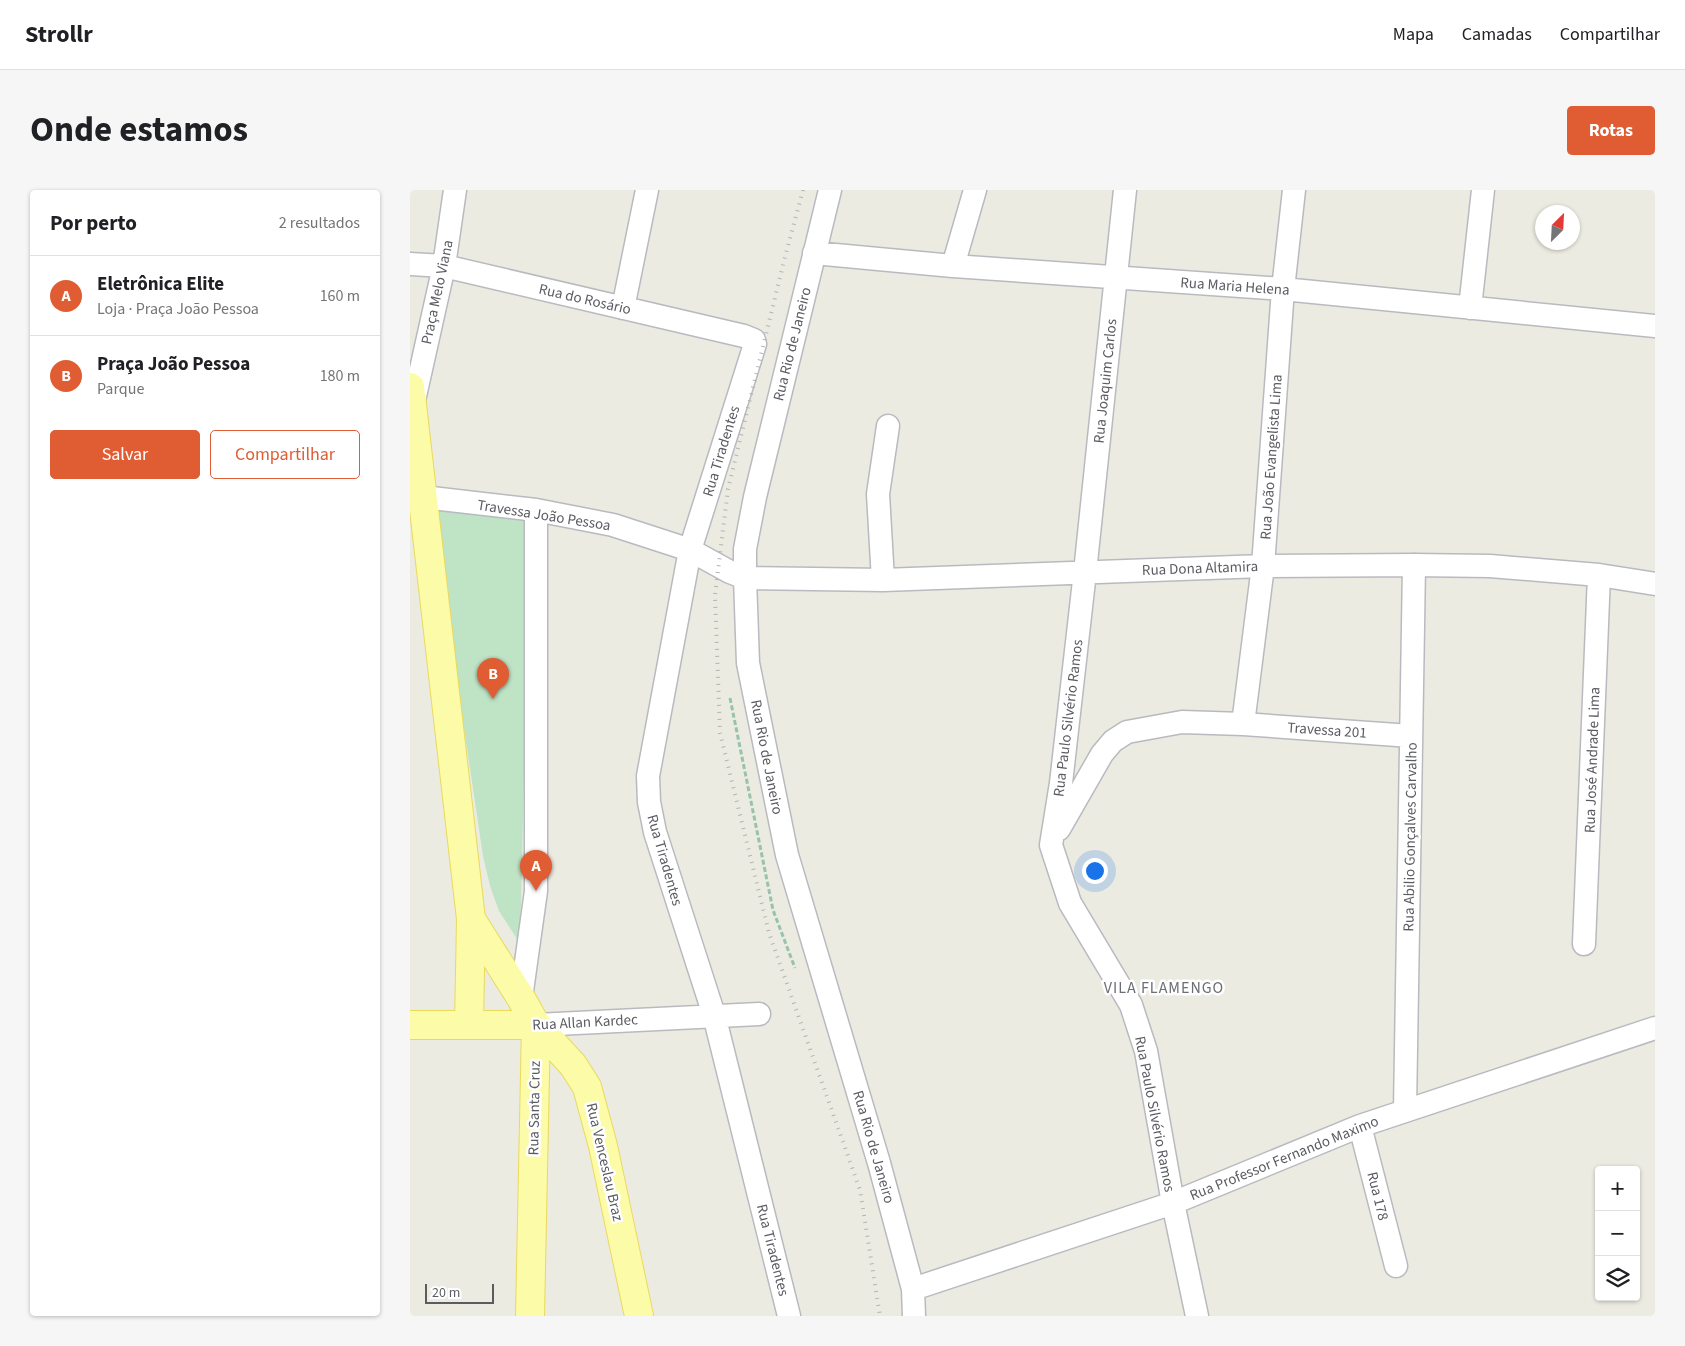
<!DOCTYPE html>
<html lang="pt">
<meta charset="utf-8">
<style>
body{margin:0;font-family:"Source Sans 3",sans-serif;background:#f6f6f6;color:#202124}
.controls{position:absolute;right:15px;bottom:15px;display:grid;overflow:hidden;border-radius:5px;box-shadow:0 1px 4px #0004}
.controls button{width:45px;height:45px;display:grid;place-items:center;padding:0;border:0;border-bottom:1px solid #e0e0e0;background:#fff;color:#202124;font:25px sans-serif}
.compass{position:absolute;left:1125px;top:15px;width:45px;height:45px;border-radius:50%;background:#fff;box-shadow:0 1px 4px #0004;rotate:24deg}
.scale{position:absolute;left:15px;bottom:12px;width:69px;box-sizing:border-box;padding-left:5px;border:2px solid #5a5c62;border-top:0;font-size:14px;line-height:18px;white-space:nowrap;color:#5a5c62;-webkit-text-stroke:4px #fff;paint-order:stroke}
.you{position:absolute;left:684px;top:680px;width:18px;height:18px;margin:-12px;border:4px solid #fff;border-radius:50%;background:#1a73e8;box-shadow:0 0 0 8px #1a73e833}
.badge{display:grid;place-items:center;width:32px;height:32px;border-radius:50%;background:#e05d33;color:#fff;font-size:16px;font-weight:700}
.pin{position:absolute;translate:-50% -41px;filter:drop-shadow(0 1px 2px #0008)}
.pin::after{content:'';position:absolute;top:26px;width:18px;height:15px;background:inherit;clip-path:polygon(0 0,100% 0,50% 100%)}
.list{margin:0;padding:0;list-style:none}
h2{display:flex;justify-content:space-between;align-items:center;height:65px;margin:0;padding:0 20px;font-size:21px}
h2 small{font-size:16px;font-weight:400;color:#757577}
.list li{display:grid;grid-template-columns:32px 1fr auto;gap:15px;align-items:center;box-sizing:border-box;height:80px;padding:0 20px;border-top:1px solid #e0e0e0}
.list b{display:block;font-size:19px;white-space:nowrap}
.list p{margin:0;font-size:16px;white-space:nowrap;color:#757577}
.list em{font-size:16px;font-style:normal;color:#757577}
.actions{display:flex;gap:10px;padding:15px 20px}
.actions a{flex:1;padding:11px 0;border:1px solid #e05d33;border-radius:5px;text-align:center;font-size:18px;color:#e05d33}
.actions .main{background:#e05d33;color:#fff}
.icon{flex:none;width:28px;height:28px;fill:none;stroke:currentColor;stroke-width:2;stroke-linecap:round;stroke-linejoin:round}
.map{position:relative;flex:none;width:1245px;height:1126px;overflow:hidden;border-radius:5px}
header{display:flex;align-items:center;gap:30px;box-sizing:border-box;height:70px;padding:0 25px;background:#fff;border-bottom:1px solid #e0e0e0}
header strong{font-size:24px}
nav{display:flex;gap:28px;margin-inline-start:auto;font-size:18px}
.intro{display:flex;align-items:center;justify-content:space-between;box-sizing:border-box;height:120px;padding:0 30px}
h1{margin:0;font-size:35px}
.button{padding:12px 22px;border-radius:5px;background:#e05d33;color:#fff;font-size:18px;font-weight:700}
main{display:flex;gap:30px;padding:0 30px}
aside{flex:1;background:#fff;border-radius:5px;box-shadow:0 1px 4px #0004}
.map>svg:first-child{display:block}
.green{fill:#bfe3c5}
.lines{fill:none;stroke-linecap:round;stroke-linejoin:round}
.minor-casing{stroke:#b9bac0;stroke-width:25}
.major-casing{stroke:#ead95d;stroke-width:30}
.path{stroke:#98c3ab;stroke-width:3;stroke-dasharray:5 2.5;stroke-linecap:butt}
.minor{stroke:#fff;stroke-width:22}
.major{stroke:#fbfba8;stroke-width:28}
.rail{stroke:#b2b3b3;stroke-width:4;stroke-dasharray:1 6;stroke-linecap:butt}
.labels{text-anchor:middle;stroke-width:5;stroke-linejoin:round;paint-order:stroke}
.street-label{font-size:15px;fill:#5a5c62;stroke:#fff}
.neighbourhood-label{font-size:16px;letter-spacing:1px;fill:#6b6e74;stroke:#fff}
</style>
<header>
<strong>Strollr</strong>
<nav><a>Mapa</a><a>Camadas</a><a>Compartilhar</a></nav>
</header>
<div class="intro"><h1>Onde estamos</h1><a class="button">Rotas</a></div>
<main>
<aside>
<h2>Por perto<small>2 resultados</small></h2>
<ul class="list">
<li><span class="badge">A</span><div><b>Eletrônica Elite</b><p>Loja · Praça João Pessoa</p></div><em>160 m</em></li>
<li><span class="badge">B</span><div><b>Praça João Pessoa</b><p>Parque</p></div><em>180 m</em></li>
</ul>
<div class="actions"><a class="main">Salvar</a><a>Compartilhar</a></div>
</aside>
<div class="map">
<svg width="1245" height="1126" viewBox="0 0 1245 1126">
<rect width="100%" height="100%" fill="#ecebe1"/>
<path class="green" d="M21,316L120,328L111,713L109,752L89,721L80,696L73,666Z"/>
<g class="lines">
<g class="minor-casing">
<path id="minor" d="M420,0L345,307L335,359V388L338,473L377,665L469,973L503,1099L504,1126
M715,0L675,382L651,593L641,655L660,713L721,815L736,861L763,1013L787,1126
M404,63L543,76L873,99L1245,136
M0,74L34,76L334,146L344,150L345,154L280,360L238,586L239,612L245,642L304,825L379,1126
M543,76L565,0
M213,118L237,0
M1060,118L1073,0
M3,215L34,76L45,0
M13,307L126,320L203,335L280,360L320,382L335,388L473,390L853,376L1004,375L1080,376L1189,385L1245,394
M473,390L468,304L478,236
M833,534L853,376L873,99L884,0
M649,639L692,564L703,551L717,542L772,532L833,534L1001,546
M1174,754L1189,385
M111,808L126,701V320
M126,835L349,824
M995,920L1004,375
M950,936L986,1076
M503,1099L763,1013L950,936L1245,838"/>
</g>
<g class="major-casing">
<path id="major" d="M0,197L61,729L59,835
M61,729L111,808L126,835L120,1126
M0,835H126
M126,835L163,875L177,897L193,956L229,1126"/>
</g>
<path class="path" d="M320,508L363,720L385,778"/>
<use href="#minor" class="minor"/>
<use href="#major" class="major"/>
<path class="rail" d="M393,0L374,71L318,299L305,405L310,543L359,743L450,1000L470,1126"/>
</g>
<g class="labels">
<g class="street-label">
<text transform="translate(825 96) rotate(4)" y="5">Rua Maria Helena</text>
<text transform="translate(27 102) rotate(-78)" y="5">Praça Melo Viana</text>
<text transform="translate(175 109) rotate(13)" y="5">Rua do Rosário</text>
<text transform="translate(382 154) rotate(-76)" y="5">Rua Rio de Janeiro</text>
<text transform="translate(695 191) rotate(-84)" y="5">Rua Joaquim Carlos</text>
<text transform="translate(311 261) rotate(-73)" y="5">Rua Tiradentes</text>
<text transform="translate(861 267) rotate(-86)" y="5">Rua João Evangelista Lima</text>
<text transform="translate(134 325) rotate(9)" y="5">Travessa João Pessoa</text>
<text transform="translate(790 378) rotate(-2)" y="5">Rua Dona Altamira</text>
<text transform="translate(658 528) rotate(-83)" y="5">Rua Paulo Silvério Ramos</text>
<text transform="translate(917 540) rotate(4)" y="5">Travessa 201</text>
<text transform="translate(357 567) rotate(79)" y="5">Rua Rio de Janeiro</text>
<text transform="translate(1182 570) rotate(-88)" y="5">Rua José Andrade Lima</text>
<text transform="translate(1000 647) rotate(-89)" y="5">Rua Abilio Gonçalves Carvalho</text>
<text transform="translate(255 670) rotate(74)" y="5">Rua Tiradentes</text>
<text transform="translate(175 832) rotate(-3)" y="5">Rua Allan Kardec</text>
<text transform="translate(124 918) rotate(-89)" y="5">Rua Santa Cruz</text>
<text transform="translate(745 924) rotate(79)" y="5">Rua Paulo Silvério Ramos</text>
<text transform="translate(464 957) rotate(74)" y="5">Rua Rio de Janeiro</text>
<text transform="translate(874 968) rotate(-22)" y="5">Rua Professor Fernando Maximo</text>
<text transform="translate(195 972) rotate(77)" y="5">Rua Venceslau Braz</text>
<text transform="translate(968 1006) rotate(76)" y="5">Rua 178</text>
<text transform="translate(363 1060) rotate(76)" y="5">Rua Tiradentes</text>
</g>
<g class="neighbourhood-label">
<text x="754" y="803">VILA FLAMENGO</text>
</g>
</g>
</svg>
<div class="controls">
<button>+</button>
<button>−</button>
<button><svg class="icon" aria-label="layers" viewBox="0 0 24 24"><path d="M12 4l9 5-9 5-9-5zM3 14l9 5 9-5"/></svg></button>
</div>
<svg class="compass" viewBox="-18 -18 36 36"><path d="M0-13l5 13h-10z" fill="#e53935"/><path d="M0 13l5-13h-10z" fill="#757577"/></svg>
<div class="scale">20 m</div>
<div class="you"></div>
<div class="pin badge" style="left:126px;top:701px">A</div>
<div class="pin badge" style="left:83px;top:509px">B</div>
</div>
</main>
